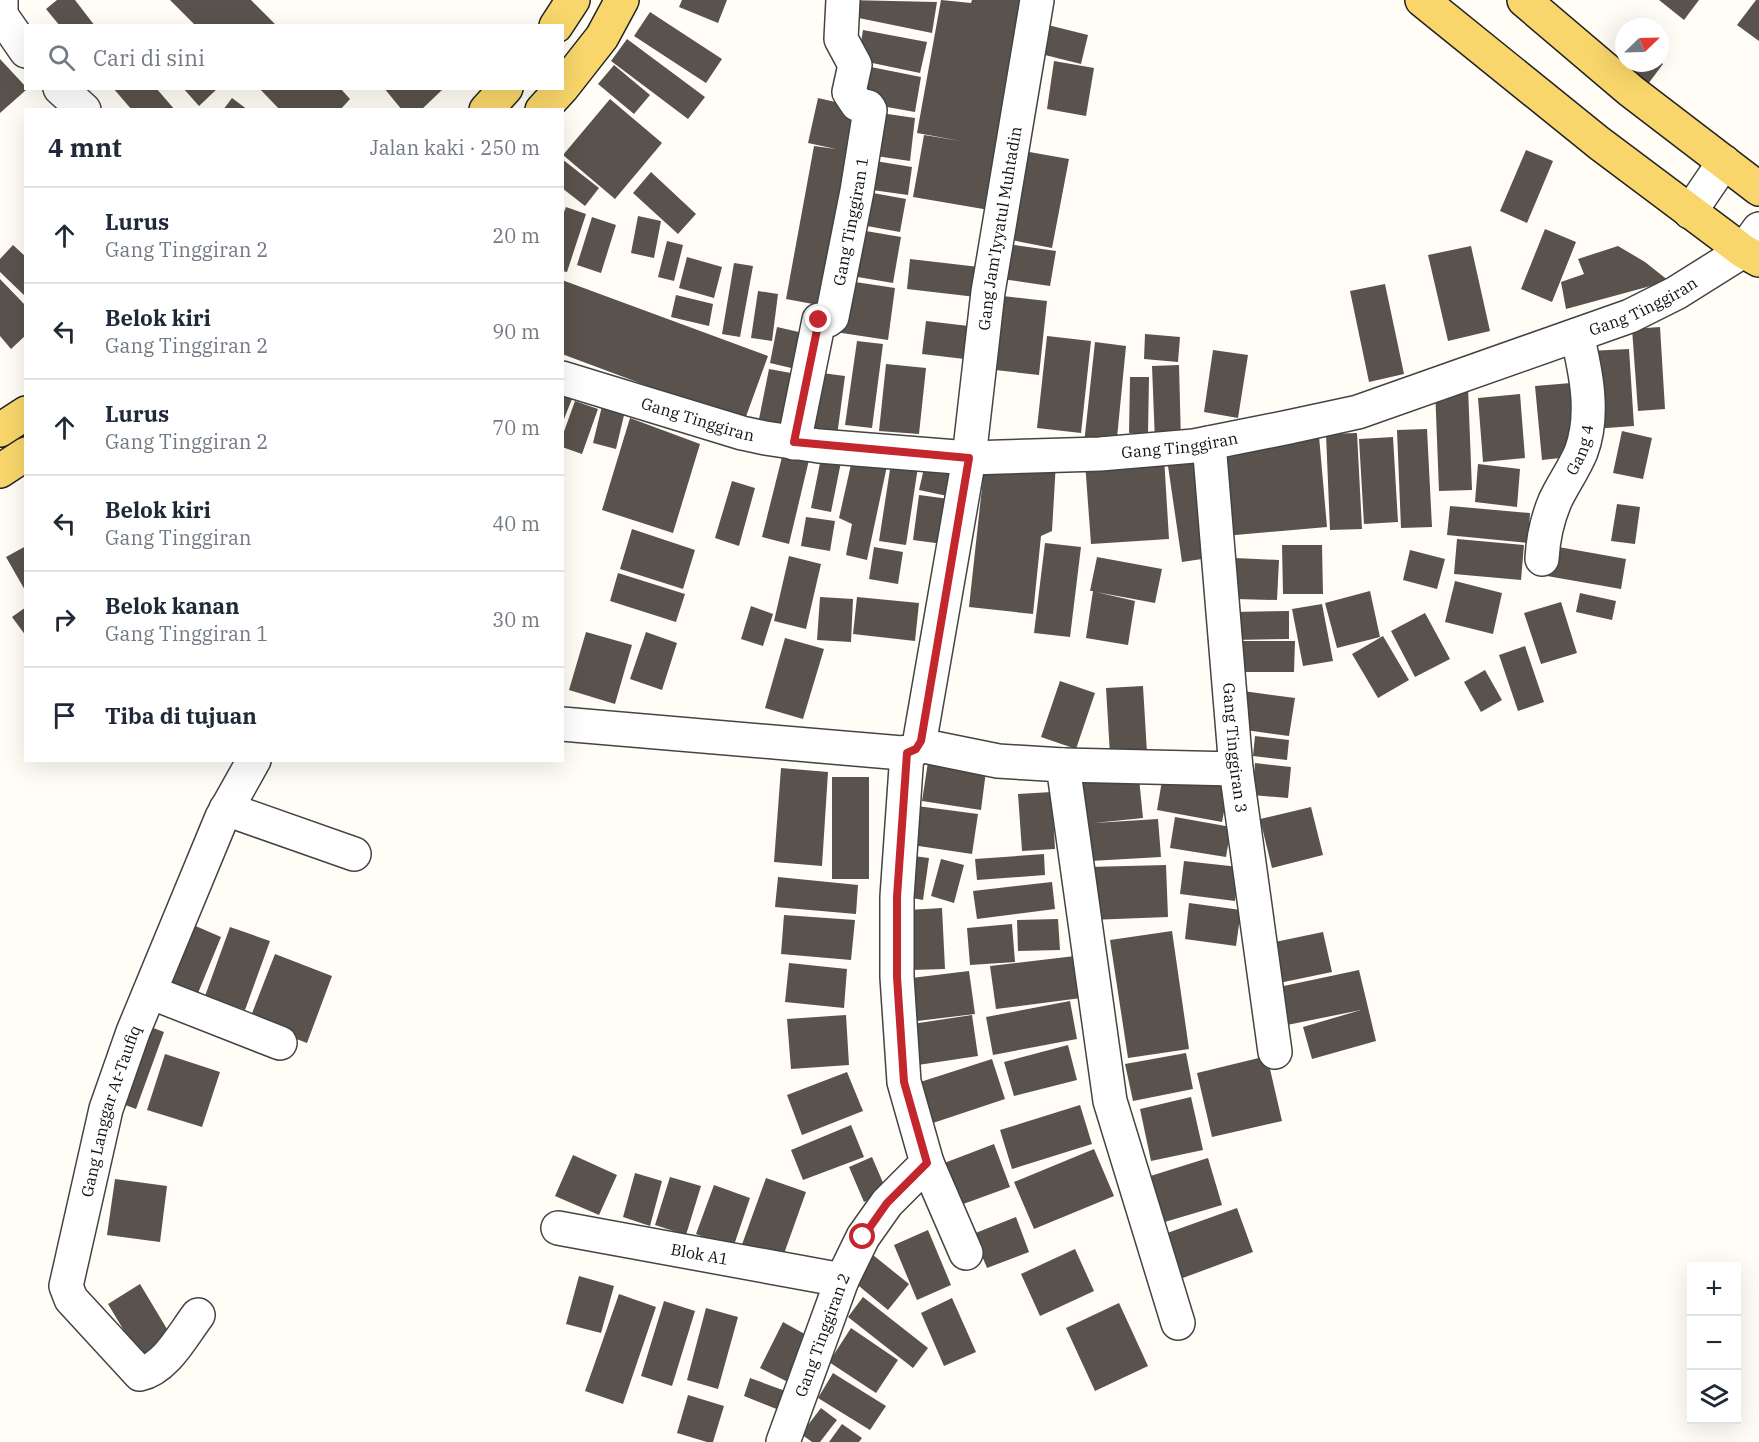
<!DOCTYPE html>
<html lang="id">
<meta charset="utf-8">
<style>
body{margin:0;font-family:"IBM Plex Serif",serif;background:#f6f6f7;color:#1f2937}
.controls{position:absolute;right:18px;bottom:18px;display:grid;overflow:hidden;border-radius:0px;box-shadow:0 6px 24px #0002}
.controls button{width:54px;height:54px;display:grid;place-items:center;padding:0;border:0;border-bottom:2px solid #e0e1e3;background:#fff;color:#1f2937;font:30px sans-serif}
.compass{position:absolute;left:1615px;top:18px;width:54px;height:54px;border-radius:50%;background:#fff;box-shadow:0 6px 24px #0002;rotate:67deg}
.stop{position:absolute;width:18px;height:18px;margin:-14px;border:4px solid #c4262e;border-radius:50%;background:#fff}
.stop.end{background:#c4262e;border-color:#fff;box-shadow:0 2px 6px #0008}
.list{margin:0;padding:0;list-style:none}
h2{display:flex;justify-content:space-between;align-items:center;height:78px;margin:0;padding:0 24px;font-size:26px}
h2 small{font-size:20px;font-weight:400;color:#747a83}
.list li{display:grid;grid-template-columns:39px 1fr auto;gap:18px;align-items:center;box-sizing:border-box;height:96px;padding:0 24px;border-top:2px solid #e0e1e3}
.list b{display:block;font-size:22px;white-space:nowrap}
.list p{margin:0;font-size:20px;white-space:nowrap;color:#747a83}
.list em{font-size:20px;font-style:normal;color:#747a83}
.icon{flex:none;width:33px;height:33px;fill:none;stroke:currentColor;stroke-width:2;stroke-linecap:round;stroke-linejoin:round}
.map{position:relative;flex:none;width:1759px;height:1442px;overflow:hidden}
.search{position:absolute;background:#fff;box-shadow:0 6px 24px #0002;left:24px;top:24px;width:540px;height:66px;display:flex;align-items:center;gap:15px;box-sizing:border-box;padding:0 21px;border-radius:0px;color:#747a83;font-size:22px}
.panel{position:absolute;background:#fff;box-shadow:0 6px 24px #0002;left:24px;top:108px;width:540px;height:654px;border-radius:0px}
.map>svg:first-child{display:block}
.building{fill:#5a524d}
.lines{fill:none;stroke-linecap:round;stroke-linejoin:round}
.minor-casing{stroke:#444;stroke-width:36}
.major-casing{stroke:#222;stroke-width:36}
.minor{stroke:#fff;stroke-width:33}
.major{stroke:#f9d66b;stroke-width:33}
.route{stroke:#c4262e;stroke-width:8}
.labels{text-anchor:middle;stroke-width:6;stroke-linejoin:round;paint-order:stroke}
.street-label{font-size:16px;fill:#111;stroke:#fff}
</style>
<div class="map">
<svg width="1759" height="1442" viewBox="0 0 1759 1442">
<rect width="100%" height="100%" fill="#fffdf5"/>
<path class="building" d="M57,0H75L95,26H60L46,9Z
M170,0H251L277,26H196Z
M682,0H727L718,23L679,7Z
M847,0L937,2L932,33L844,15Z
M941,0L971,3L972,0H1031L995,211L913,197L924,135L961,141L917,133Z
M1659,0H1699L1684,20Z
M1756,0H1759V41L1737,25Z
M650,12L722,59L706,83L634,36Z
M1044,24L1088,35L1081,64L1037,53Z
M863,30L927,42L920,73L858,60Z
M627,39L705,97L688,119L611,61Z
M1624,56V63H1660V61L1663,64L1648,84L1620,61Z
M0,59L26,87V90L0,113Z
M1054,61L1094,68L1086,116L1047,109Z
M614,65L650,95L634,114L598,84Z
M866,66L921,77L915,112L859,102Z
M113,88H156L175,110H132Z
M183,88H218L199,106Z
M259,88H340L350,99L340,110H280Z
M384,88H440L442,90L421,110H402Z
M232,98L248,110H223Z
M818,98L866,109L829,307L786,299L814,146L836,149L808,143Z
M610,99L662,143L615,199L563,155Z
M874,112L915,118L910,161L869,155Z
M1018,150L1069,159L1052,248L1001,238Z
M1526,150L1553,161L1527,223L1500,211Z
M562,159L599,188L585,206L562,188Z
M869,160L912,167L908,195L865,189Z
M651,172L696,214L678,234L633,193Z
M862,191L906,199L900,232L856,224Z
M566,207L586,214L567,272L562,271V217Z
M638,216L661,221L654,258L631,253Z
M592,217L616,225L601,273L577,265Z
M854,229L901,237L893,283L846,275Z
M1545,229L1576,242L1552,302L1521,289Z
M667,241L683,245L674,281L658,277Z
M1000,243L1056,251L1050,286L995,278Z
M13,245L26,257V297L0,272V259Z
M1471,246L1490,331L1448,341L1428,255Z
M1618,246L1645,262L1669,281L1566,309L1561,282L1584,274L1578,259Z
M687,257L722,267L714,298L679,288Z
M910,259L979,267L976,297L907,289Z
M734,263L753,266L740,337L722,334Z
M0,279L26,306V335L11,349L0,336Z
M562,280L768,356L744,422L562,354Z
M842,280L895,288L888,340L835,332Z
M1385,284L1404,374L1369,382L1350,291Z
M758,291L778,294L772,341L751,338Z
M676,295L713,304L709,326L671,317Z
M994,295L1047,301L1039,375L986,369Z
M926,321L977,327L973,360L922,354Z
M777,327L812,335L804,371L770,363Z
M1660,327L1665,409L1638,411L1632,329Z
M1145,334L1180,337L1178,362L1144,359Z
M1047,336L1091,341L1081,433L1037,428Z
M857,341L883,344L872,428L845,425Z
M1095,342L1126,346L1116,448L1084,444Z
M1629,349L1634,426L1593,429L1588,351Z
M1213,350L1248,355L1238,418L1204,412Z
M886,364L926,368L919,434L879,431Z
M1179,365L1181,442H1155L1152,366Z
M769,369L802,375L792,426L759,419Z
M814,372L845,376L837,436L806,431Z
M1130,377H1149L1148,434L1129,433Z
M1571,383L1578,456L1542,460L1535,386Z
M1468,387L1472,490L1439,491L1435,388Z
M562,390L574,394L562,424Z
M1520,394L1525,458L1483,462L1478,398Z
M575,401L598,409L582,454L562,447V437Z
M602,406L625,411L616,449L593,443Z
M630,418L700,444L673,533L602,510Z
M1427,429L1432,527L1401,528L1397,430Z
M1622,431L1652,438L1643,479L1613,473Z
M1357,433L1362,529L1330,530L1326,434Z
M1319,436L1327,527L1224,536L1215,445Z
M1393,437L1398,522L1364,524L1359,439Z
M783,453L809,460L789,544L762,537Z
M822,453L842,457L831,512L811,508Z
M1200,454L1215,557L1182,562L1167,459Z
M1164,457L1169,539L1091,544L1085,462Z
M1034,459L1056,462L1052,531L1041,536L1033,614L969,607L984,469L1031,474Z
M852,460L887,466L867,560L846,555L852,524L839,518Z
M891,463L918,467L906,545L879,541Z
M925,464L957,470L952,497L919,490Z
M1478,464L1520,469L1517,507L1475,502Z
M732,481L755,488L739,546L715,538Z
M919,495L949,499L943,544L913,540Z
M1617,504L1640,507L1635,544L1611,541Z
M1450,506L1530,513L1528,543L1447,535Z
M806,517L835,521L830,551L801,546Z
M632,529L695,550L683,589L620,569Z
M1457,539L1524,545L1521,580L1454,574Z
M1045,543L1081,547L1070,637L1034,633Z
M1282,545H1322L1323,594H1283Z
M26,546V592L6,557Z
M1553,546L1626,559L1621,589L1547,576Z
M874,547L903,552L898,584L869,579Z
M1410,550L1445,559L1437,589L1403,580Z
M789,556L821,564L806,629L774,621Z
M1097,557L1162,569L1155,603L1096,592L1135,601L1128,645L1086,638L1093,591H1090Z
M1235,558L1279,560L1277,600L1235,599Z
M618,573L685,594L676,622L610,601Z
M1455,581L1502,593L1493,634L1445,622Z
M1370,591L1380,637L1337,648L1325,603Z
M1580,593L1616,601L1612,620L1576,612Z
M820,597L853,599L851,642L817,640Z
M857,597L919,603L915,641L853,634Z
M1561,602L1577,653L1541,664L1524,613Z
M1322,604L1333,661L1303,666L1292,609Z
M751,606L773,614L763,646L741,639Z
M26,607V636L12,617Z
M1289,611V639L1233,640L1232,612Z
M1425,613L1450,659L1415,677L1391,631Z
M586,632L632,645L615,704L569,690Z
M646,632L677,643L662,690L630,679Z
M1383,636L1409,680L1378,698L1352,654Z
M785,638L824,649L803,719L765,708Z
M1240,641H1295L1294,672H1240Z
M1525,646L1544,702L1518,711L1499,655Z
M1485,670L1502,700L1481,712L1464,682Z
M1060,681L1095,693L1076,749L1041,737Z
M1143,686L1147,753L1110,755L1106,688Z
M1243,691L1295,698L1289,736L1238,729Z
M1255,736L1289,740L1287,760L1253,756Z
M928,762L986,771L981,810L922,801Z
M1255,763L1291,767L1288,798L1252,795Z
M781,768L828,772L822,866L774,862Z
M1138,768L1143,818L1094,823L1158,819L1161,857L1090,861L1072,774Z
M1163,775L1229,786L1222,822L1157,810Z
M832,777H869V879H832Z
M1052,792L1055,849L1022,851L1018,794Z
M917,806L978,814L972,854L912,845Z
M1311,807L1323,855L1272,868L1260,819Z
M1175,817L1231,827L1226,857L1170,848Z
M1044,854L1045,875L977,880L975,859Z
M906,855L929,858L923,900L901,896Z
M941,859L964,865L954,903L931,896Z
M1184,861L1239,867L1235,901L1180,894Z
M1166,865L1168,917L1090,920L1088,867Z
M778,877L858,885L856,914L775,907Z
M1052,882L1055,909L977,919L973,891Z
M1189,903L1241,910L1236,946L1185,939Z
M942,908L945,969L911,970L908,910Z
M784,915L855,920L851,960L781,954Z
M1058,919L1060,950L1018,951L1017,920Z
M191,924L221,937L196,998L165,984Z
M1012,924L1015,962L970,965L967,928Z
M230,927L270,941L245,1010L205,996Z
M1172,931L1189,1049L1128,1058L1110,940Z
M1323,932L1332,972L1279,983L1270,943Z
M275,954L332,976L307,1043L249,1021Z
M1075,956L1081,998L996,1009L990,966Z
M789,963L847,969L844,1008L785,1002Z
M1359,970L1376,1041L1312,1059L1303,1027L1361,1010L1287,1025L1279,987Z
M969,971L975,1014L909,1022L903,979Z
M1070,1001L1077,1039L993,1055L986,1017Z
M846,1015L849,1065L791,1069L787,1019Z
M972,1015L978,1056L918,1065L912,1024Z
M140,1023L164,1032L136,1109L112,1100Z
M1068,1045L1077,1080L1014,1096L1004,1062Z
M1186,1053L1193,1089L1133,1101L1125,1064Z
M165,1054L220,1072L202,1127L147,1110Z
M1267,1056L1282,1121L1212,1137L1197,1073Z
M992,1059L1005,1099L927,1125L914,1084Z
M847,1072L863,1111L802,1135L787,1095Z
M1191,1097L1203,1150L1151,1161L1140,1109Z
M1080,1105L1092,1144L1012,1169L1000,1130Z
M851,1125L864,1157L803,1180L791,1150Z
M994,1144L1010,1187L955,1207L939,1165Z
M1094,1149L1114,1196L1034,1229L1014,1182Z
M573,1155L617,1175L599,1215L555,1196Z
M872,1157L887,1192L864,1202L849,1167Z
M1208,1158L1222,1205L1158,1224L1144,1178Z
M635,1173L662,1181L650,1226L623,1217Z
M670,1177L701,1186L686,1235L655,1225Z
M766,1178L806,1192L780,1265L740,1250Z
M115,1179L167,1186L160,1242L107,1235Z
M714,1185L750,1198L733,1248L696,1234Z
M1237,1208L1253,1252L1172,1282L1156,1237Z
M1016,1217L1029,1252L987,1268L973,1234Z
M928,1230L951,1285L917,1300L894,1245Z
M1075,1249L1094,1291L1040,1316L1021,1274Z
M868,1251L909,1284L888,1310L848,1277Z
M579,1276L614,1286L601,1333L566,1324Z
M140,1284L173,1339L141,1359L108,1304Z
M619,1294L656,1307L623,1404L585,1391Z
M863,1297L928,1348L913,1368L848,1317Z
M952,1298L976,1352L944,1366L921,1313Z
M664,1301L695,1311L672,1386L641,1376Z
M1119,1303L1148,1366L1095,1391L1066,1328Z
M706,1308L738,1317L718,1389L687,1380Z
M783,1322L810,1337L788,1382L760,1368Z
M851,1328L898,1360L876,1393L829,1362Z
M833,1373L886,1406L870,1430L818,1398Z
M750,1378L791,1393L784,1412L744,1396Z
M688,1395L724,1406L713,1442H707L677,1433Z
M821,1408L837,1420L820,1442H812L801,1434Z
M842,1424L862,1438L859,1442H829Z"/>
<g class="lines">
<g class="minor-casing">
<g id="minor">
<path d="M1,0V15L26,51"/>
<path d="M60,88L84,110"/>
<path d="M1690,212L1724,162"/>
<path id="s1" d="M562,378L742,433L765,438L819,446L969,458L1100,454L1159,449L1194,446L1289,427L1358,412L1630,316L1676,293L1743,251L1759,229"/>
<path id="s2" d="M794,443L819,320H828L832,317L857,191L870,110L868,107L857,104L849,92L855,65L841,39L843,0"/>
<path id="s3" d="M1209,443L1236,769L1275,1052"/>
<path id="s4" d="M1542,559C1543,538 1547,520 1555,501C1563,484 1574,469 1581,452C1595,415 1586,372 1577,335"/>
<path id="s5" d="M562,724L902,753L913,751L919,745L969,458L988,292L1037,0"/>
<path d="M919,745L998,761L1063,765L1110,1101L1178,1323"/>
<path d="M1063,765L1236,769"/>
<path d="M226,809L354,854"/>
<path d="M150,992L280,1043"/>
<path d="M927,1163L966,1253"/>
<path id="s6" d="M558,1228L842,1280"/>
<path id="s7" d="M198,1315C182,1336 166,1368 140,1374L71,1299L66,1286L106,1109L133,1032L222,817L254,760"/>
<path id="s8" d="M783,1442L842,1280L863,1237L887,1203L927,1163L904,1082L897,977V897L907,753"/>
</g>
</g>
<g class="major-casing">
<path id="major" d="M1422,0L1599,143L1743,251L1759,260
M1524,0L1631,91L1759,189
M556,26L573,0
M562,88L602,37L622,0
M486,110L506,88
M542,110L562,88
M0,430L26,413
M0,471L26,454"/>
</g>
<use href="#minor" class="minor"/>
<use href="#major" class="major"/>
</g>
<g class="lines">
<path class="route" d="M819,320L794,442L969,458L921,741L916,749L907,753L897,897V977L904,1082L927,1163L887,1203L863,1237"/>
</g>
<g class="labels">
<g class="street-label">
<text dy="6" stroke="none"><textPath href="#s2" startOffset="237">Gang Tinggiran 1</textPath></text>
<text dy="6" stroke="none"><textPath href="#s5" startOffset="884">Gang Jam'Iyyatul Muhtadin</textPath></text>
<text dy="6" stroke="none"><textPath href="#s1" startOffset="1114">Gang Tinggiran</textPath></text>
<text dy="6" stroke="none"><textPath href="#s1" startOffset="142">Gang Tinggiran</textPath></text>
<text dy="6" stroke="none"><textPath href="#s1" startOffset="628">Gang Tinggiran</textPath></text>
<text dy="6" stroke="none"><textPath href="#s4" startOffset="117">Gang 4</textPath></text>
<text dy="6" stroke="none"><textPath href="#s3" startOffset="306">Gang Tinggiran 3</textPath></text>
<text dy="6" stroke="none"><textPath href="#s7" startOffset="381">Gang Langgar At-Taufiq</textPath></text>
<text dy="6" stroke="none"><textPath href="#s6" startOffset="144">Blok A1</textPath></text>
<text dy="6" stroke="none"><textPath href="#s8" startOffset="114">Gang Tinggiran 2</textPath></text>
</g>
</g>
</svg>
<div class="controls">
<button>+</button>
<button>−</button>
<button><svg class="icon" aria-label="layers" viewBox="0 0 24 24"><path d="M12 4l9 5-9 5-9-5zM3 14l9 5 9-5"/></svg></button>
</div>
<svg class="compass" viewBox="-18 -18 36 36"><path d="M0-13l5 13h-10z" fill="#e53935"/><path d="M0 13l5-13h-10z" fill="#747a83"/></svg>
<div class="stop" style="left:863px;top:1237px"></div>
<div class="stop end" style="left:819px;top:320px"></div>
<div class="search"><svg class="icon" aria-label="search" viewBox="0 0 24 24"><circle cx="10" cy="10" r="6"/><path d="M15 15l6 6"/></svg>Cari di sini</div>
<section class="panel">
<h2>4 mnt<small>Jalan kaki · 250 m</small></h2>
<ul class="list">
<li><svg class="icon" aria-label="ahead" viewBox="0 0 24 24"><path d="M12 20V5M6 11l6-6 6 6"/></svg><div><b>Lurus</b><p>Gang Tinggiran 2</p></div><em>20 m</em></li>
<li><svg class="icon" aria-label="left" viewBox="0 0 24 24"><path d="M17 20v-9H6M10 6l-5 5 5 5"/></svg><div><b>Belok kiri</b><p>Gang Tinggiran 2</p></div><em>90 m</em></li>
<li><svg class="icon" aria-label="ahead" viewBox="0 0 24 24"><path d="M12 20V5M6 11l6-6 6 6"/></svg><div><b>Lurus</b><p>Gang Tinggiran 2</p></div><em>70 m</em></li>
<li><svg class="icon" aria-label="left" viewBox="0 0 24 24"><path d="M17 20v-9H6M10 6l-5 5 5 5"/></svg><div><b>Belok kiri</b><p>Gang Tinggiran</p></div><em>40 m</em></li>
<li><svg class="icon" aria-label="right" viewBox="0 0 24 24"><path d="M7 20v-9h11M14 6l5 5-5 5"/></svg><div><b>Belok kanan</b><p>Gang Tinggiran 1</p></div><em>30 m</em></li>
<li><svg class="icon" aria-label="arrive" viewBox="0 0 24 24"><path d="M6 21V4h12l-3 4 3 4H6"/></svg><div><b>Tiba di tujuan</b></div></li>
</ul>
</section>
</div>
